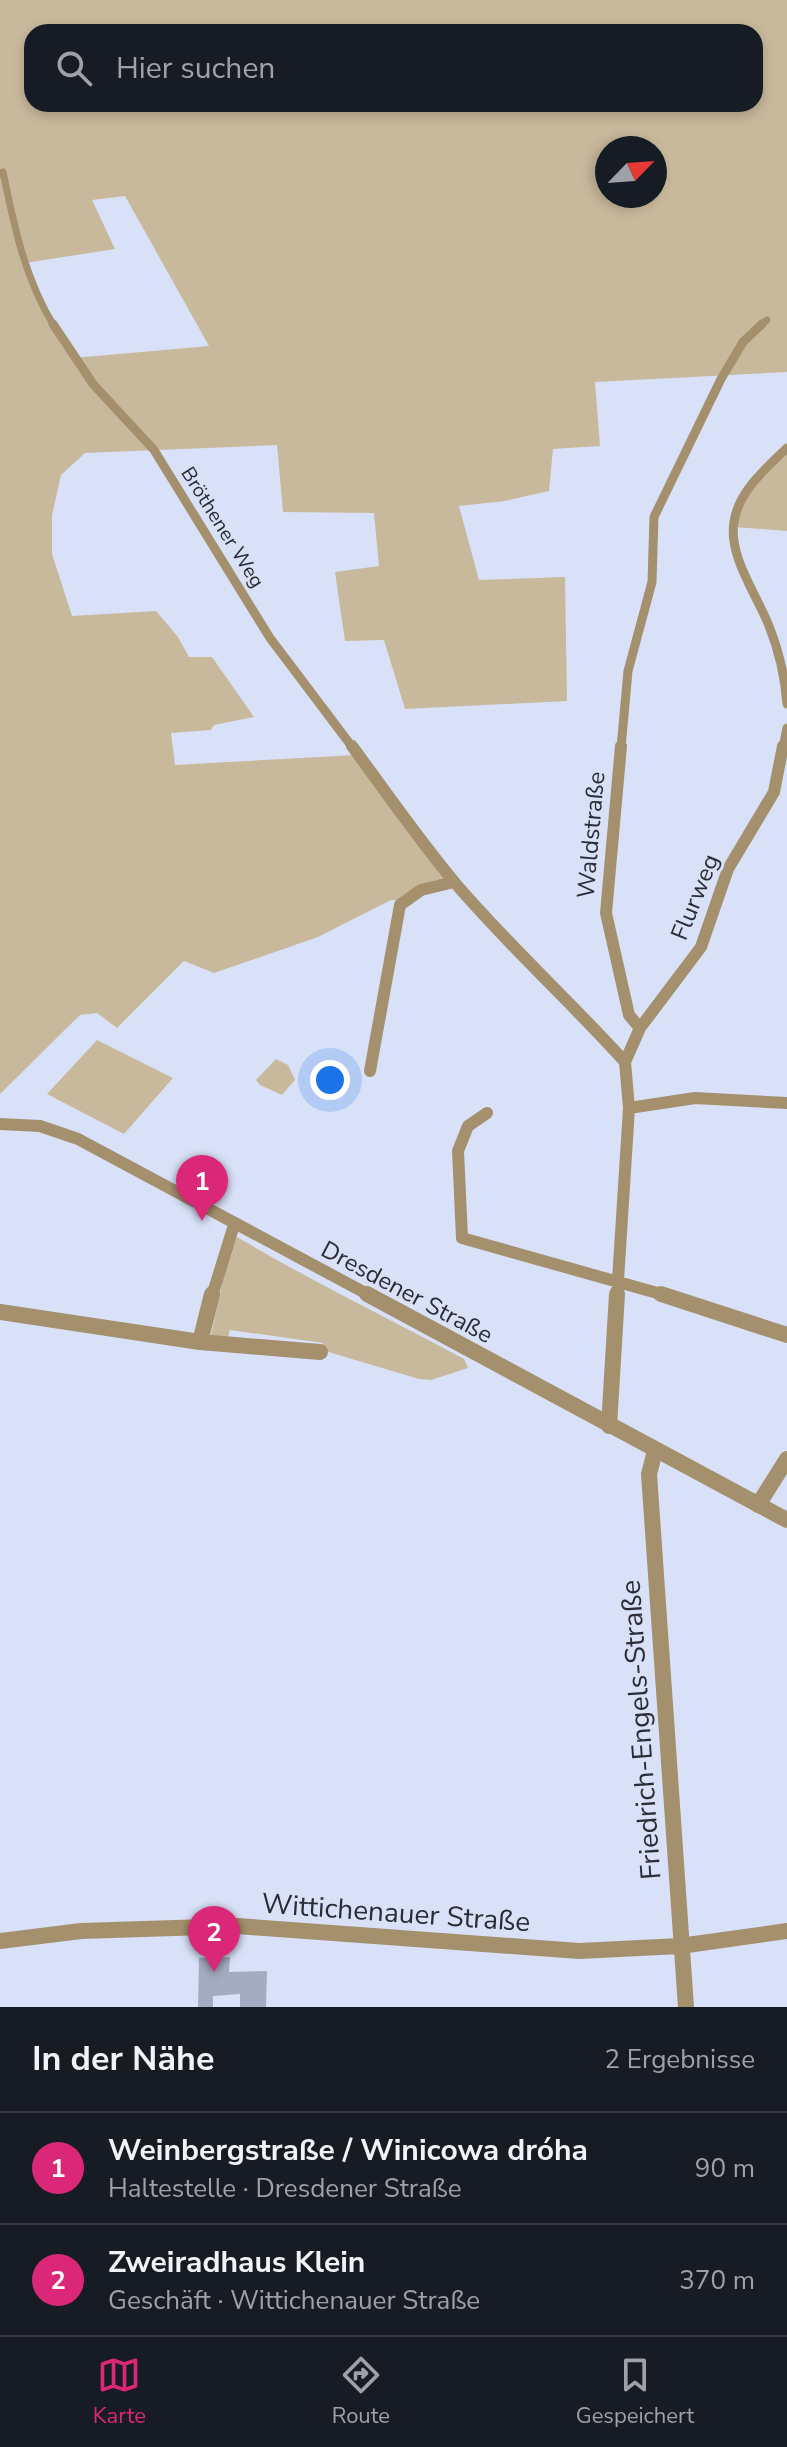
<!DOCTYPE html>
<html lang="de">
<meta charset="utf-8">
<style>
body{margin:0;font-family:"Nunito Sans",sans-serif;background:#20242c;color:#f1f3f6}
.compass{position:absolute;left:595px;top:136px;width:72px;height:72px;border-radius:50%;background:#171b24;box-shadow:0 4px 12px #0003;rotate:65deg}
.you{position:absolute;left:330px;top:1080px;width:28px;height:28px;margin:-20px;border:6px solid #fff;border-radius:50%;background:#1a73e8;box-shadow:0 0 0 12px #1a73e833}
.badge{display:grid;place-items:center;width:52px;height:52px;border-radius:50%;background:#db2777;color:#fff;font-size:26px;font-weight:700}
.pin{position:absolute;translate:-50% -66px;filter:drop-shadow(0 2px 4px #0008)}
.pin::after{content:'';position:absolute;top:42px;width:28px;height:24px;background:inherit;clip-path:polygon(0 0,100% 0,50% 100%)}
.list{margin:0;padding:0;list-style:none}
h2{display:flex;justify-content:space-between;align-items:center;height:104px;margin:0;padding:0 32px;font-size:34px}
h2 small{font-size:26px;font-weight:400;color:#9ea1a6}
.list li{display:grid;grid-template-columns:52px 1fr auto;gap:24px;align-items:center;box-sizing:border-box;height:112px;padding:0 32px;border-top:2px solid #363941}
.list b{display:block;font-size:30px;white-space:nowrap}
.list p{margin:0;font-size:26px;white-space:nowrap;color:#9ea1a6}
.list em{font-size:26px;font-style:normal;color:#9ea1a6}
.icon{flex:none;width:44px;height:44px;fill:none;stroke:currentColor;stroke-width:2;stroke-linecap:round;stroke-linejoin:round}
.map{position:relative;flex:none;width:787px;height:2007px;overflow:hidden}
.search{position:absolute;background:#171b24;box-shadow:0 4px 12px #0003;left:24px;right:24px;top:24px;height:88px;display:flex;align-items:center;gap:20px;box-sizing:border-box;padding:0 28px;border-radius:24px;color:#9ea1a6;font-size:30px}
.sheet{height:328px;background:#171b24}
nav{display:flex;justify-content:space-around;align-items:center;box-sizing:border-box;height:112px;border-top:2px solid #363941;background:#171b24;font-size:22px;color:#9ea1a6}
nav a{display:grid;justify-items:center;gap:4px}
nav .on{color:#db2777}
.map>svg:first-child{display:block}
.green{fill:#c9b99c;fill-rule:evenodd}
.building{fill:#a4acc1}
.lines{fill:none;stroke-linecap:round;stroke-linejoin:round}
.street-far3{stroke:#a4906d;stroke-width:7}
.street-far2{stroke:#a4906d;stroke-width:9}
.street-far1{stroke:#a4906d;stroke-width:12}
.street{stroke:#a4906d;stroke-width:16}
.labels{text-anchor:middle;stroke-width:6;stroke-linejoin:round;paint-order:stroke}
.far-street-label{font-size:20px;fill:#2a2d36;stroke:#d9e1f8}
.street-label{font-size:24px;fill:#2a2d36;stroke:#d9e1f8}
.near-street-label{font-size:28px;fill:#2a2d36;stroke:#d9e1f8}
</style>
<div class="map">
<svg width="787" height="2007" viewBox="0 0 787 2007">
<rect width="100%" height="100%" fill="#d9e1f8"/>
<path class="green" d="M0,0H787V372L595,382L600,446L553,449L549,491L505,501L459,506L479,580L565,577L567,701L405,709L384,640L345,641L335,572L379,566L374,513L283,512L277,445L85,453L61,475L52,515V554L72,616L156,611L178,637L189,657H212L254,717L214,725L211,730L171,733L175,765L355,755L454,882L402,901L391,900L318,937L214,973L184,961L117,1028L97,1013L80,1015L0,1094ZM32,32H755V104H32ZM607,148H655V196H607ZM125,196L209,346L73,358L37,298L25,263L115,249L92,200Z
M787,448V531L734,527C743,493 761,472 787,448Z
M97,1040L173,1078L124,1134L47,1094Z
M276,1059L288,1065L295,1080L282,1095L260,1085L256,1080Z
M237,1237C311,1281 388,1318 464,1359L468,1368L431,1380L419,1379L325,1351L323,1343L230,1330L227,1340L216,1339L211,1335L228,1256Z"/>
<path class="building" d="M230,1957L229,1972L267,1971L266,2007H240V1994L213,1996V2007H198L199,1958Z"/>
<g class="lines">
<path class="street-far3" d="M0,174L3,172C14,226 25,279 54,326
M760,326L767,320"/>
<path class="street-far2" d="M53,324L93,384L154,450L270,638L353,748
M787,448C766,468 738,492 734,522C728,556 757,595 769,626C779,651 785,677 787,704
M621,748L628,671L652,582L654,517L721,379L743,342L762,324
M783,748L787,728"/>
<path class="street-far1" d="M352,746C386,792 419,840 456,884C509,946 570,1001 625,1062
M640,1028L701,947L728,869L774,792L783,746
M370,1071L400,905L421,890L454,882
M629,1108L695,1098L787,1103
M487,1113L468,1126L458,1151L462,1238L668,1296
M0,1124L40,1126L78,1139L371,1296
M212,1296L234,1225
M617,1296L629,1108L625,1062L640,1028L629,1015L606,913L621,746"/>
<path class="street" d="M367,1294L787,1520
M661,1294L787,1335
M0,1312L200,1342L320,1352
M200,1342L212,1294
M609,1426L617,1294
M655,1451L649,1474L686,2007
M758,1505L787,1459
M0,1941L81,1931L237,1926L579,1951L680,1946L787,1931"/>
</g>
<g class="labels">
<g class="far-street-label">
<text transform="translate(223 527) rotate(58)" y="7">Bröthener Weg</text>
</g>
<g class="street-label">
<text transform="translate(591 835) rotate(-85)" y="8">Waldstraße</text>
<text transform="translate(695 897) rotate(-68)" y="8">Flurweg</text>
<text transform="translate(407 1292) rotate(28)" y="8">Dresdener Straße</text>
</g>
<g class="near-street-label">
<text transform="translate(640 1730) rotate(-94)" y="10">Friedrich-Engels-Straße</text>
<text transform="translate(396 1912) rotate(4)" y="10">Wittichenauer Straße</text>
</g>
</g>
</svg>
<svg class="compass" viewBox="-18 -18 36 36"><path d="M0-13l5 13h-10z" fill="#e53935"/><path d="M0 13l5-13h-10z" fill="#9ea1a6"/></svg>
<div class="you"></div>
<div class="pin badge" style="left:202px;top:1221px">1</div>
<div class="pin badge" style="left:214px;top:1972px">2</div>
<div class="search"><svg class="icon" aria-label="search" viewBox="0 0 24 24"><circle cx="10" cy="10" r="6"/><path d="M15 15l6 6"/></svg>Hier suchen</div>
</div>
<section class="sheet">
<h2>In der Nähe<small>2 Ergebnisse</small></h2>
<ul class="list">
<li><span class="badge">1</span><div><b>Weinbergstraße / Winicowa dróha</b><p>Haltestelle · Dresdener Straße</p></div><em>90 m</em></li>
<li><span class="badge">2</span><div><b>Zweiradhaus Klein</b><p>Geschäft · Wittichenauer Straße</p></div><em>370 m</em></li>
</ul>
</section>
<nav>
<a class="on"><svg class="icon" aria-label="map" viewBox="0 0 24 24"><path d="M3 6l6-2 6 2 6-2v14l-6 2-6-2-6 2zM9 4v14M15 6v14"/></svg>Karte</a>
<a><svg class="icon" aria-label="directions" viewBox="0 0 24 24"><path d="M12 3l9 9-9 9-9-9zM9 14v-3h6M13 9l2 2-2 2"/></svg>Route</a>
<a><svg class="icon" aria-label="saved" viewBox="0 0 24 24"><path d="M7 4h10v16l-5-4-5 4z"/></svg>Gespeichert</a>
</nav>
